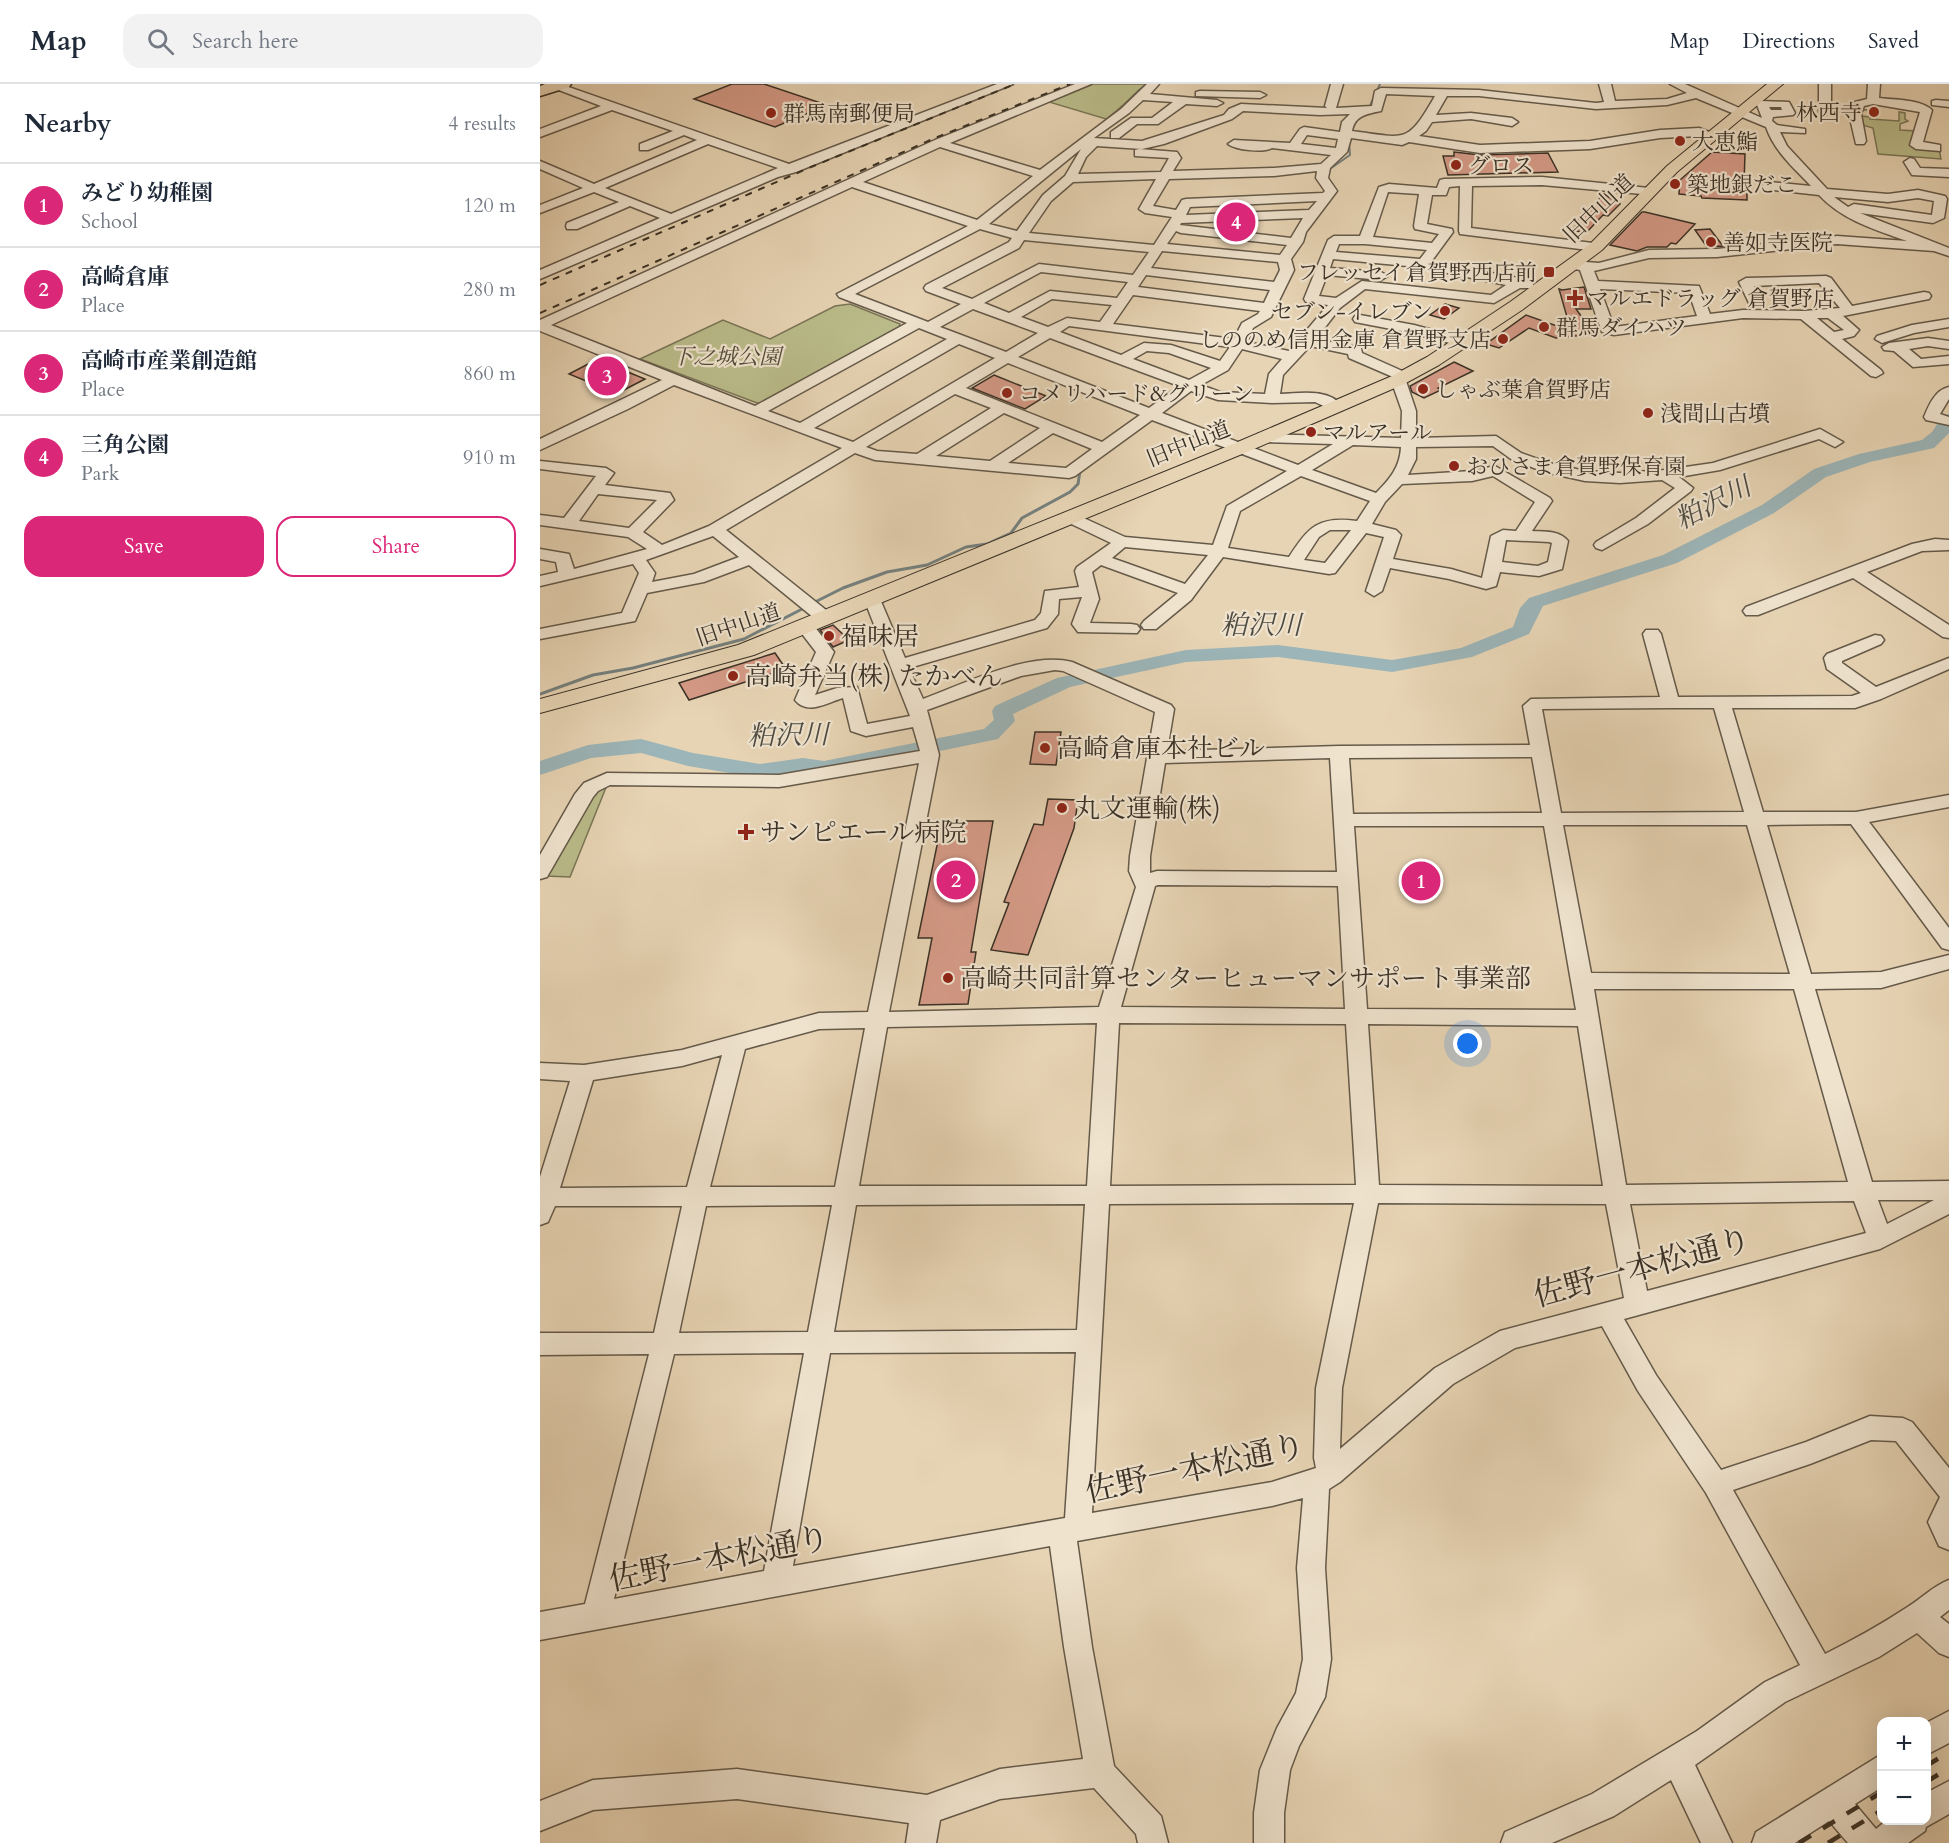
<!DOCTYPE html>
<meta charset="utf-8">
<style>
body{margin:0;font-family:Cardo,"Noto Serif JP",serif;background:#f2f2f3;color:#1f2937}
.controls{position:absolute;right:18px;bottom:18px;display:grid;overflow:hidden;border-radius:12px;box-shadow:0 6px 24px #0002}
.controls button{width:54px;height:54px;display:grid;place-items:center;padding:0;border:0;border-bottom:2px solid #e0e1e3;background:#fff;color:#1f2937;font:30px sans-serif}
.you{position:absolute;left:928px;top:960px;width:21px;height:21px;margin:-15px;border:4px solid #fff;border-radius:50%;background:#1a73e8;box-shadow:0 0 0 9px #1a73e833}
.badge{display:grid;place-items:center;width:39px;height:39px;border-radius:50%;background:#db2777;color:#fff;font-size:20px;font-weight:700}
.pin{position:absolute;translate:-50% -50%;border:3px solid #fff;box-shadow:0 2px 6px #0006}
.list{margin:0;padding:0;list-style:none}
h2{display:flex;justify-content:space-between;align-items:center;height:78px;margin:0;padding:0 24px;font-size:26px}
h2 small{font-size:20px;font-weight:400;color:#747a83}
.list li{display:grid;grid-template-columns:39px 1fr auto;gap:18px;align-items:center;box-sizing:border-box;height:84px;padding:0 24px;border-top:2px solid #e0e1e3}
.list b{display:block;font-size:22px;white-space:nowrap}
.list p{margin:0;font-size:20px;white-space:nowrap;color:#747a83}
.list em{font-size:20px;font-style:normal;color:#747a83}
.actions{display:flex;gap:12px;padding:18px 24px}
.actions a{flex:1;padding:14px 0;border:2px solid #db2777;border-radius:18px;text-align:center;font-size:21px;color:#db2777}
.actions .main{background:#db2777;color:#fff}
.icon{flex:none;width:33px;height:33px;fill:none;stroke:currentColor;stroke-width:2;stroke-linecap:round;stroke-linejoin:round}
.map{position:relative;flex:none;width:1409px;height:1759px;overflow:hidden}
header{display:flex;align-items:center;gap:36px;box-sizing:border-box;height:84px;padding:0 30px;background:#fff;border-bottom:2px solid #e0e1e3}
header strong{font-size:28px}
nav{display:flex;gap:33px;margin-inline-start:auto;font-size:21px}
.search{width:420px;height:54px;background:#f2f2f3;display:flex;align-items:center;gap:15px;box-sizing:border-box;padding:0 21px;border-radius:18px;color:#747a83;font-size:22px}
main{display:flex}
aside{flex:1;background:#fff}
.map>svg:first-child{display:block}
.green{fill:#babc8a;stroke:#7a7658;stroke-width:1.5}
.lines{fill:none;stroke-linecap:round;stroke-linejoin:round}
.stream-far1{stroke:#75807e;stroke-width:2}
.stream{stroke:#75807e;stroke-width:3}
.river{fill:#9cb5b8;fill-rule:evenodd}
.building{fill:#d59a87;stroke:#3a3126;stroke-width:1.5}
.minor-casing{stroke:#655a4a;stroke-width:3}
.major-casing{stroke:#3a3126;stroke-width:2}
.highway-casing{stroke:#3a3126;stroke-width:3}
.minor{fill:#efe3ce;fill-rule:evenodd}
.major{fill:#e7d4b4;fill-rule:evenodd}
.highway{fill:#e7d4b4;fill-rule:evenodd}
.rail-far1{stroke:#3a3126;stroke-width:2;stroke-dasharray:7 7;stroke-linecap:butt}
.rail{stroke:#3a3126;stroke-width:4.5;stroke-dasharray:14 14;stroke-linecap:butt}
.poi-dot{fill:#8f2418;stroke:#efe3ce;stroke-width:2}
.labels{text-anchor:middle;stroke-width:4.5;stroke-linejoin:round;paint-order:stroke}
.far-poi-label{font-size:22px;fill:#3a3126;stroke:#efe3ce;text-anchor:start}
.far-street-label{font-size:22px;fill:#3a3126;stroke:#efe3ce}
.far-park-label{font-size:22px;font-style:italic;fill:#544d3a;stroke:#efe3ce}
.poi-label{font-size:26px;fill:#3a3126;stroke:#efe3ce;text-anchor:start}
.water-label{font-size:27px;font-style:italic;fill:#4e4b43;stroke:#efe3ce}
.near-street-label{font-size:32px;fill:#3a3126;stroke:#efe3ce}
</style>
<header>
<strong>Map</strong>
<div class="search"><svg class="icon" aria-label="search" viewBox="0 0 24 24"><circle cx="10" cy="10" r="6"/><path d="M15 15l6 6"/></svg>Search here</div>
<nav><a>Map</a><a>Directions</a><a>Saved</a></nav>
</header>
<main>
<aside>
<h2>Nearby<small>4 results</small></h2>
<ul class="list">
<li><span class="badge">1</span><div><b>みどり幼稚園</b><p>School</p></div><em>120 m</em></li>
<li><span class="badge">2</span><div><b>高崎倉庫</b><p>Place</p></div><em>280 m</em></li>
<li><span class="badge">3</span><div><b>高崎市産業創造館</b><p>Place</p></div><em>860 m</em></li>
<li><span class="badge">4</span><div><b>三角公園</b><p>Park</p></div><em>910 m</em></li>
</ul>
<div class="actions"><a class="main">Save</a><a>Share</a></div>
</aside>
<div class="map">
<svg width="1409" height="1759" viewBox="0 0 1409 1759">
<rect width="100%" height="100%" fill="#e7d4b4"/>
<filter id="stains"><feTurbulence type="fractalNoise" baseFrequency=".00333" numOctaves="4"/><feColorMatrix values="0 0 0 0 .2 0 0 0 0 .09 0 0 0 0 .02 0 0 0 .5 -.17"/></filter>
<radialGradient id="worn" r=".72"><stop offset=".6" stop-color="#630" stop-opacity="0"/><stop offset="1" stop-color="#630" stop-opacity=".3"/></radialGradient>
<path class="green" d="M553,0H606C592,11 581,25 566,35L509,18Z
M1319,25L1327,26H1322V32L1330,33V35L1359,37V28L1365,29V35L1368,37L1360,40V46L1376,47L1374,60L1399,65L1401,75L1338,70L1333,44L1319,40Z
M310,220L360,240L359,243L223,319H217L100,275L183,236L230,255L295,222Z
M67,701L30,793L6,792L55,709Z"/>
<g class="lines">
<path class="stream-far1" d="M828,26L840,0
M787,87L810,71L809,58"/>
<path class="stream" d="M273,519L303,504L347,488L387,481L426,463L447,460L471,449L482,434L530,408L538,400L540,387
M0,610L53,591L93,584L204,555L266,523"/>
<path class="river" d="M1409,330V349L1394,364L1330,378L1286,393L1234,429L1137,479L1003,522L989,550L932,573L852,588L738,573L646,578L530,603L473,630L475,637L458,655L284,691L263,688L220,694L148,682L101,669L51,674L0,691V677L48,661L101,655L153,669L220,680L263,674L284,677L444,645L454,636L452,627L455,622L517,594L646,566L738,561L852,576L921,564L973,543L980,524L989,514L1123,471L1222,421L1274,385L1319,370L1382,356L1392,348L1403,331Z"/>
</g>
<path class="building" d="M192,0H224L287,21L235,43L154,15Z
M914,68L940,71L1008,69L1018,88L908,91L903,72H914Z
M1172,68L1205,70L1204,100L1207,101V116L1162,114L1161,112L1139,110L1140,96Z
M1064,110L1080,120L1068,132L1063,131L1046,149L1032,146L1038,139H1035Z
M1102,128H1105L1155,140L1136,160L1131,159L1127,163H1107L1097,167L1070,161Z
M1170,145L1183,162L1167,163L1155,146Z
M1044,203L1051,225H1036L1054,250L1016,254L989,244L959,264L946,260L986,231L1031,247L1019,205L1022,206Z
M905,220L919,224L904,235L890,231Z
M914,278L933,287L898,304L901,306L884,314L872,308L870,302Z
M66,279L105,295L84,306L71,301L63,304L29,290L48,280L57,283Z
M454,291L506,312L485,325L432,304Z
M293,541L309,556L293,563L280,546Z
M235,569L246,585L149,616L139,599Z
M495,648H521L516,681L490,680Z
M508,715L538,716L534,744L488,871L451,866L469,819L464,818L494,740L503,741Z
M402,737H453L431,868H436L428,920L379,921L392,854H378Z"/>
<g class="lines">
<g class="minor-casing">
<path id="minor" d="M3,0H20L249,80L457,0H473L256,88L238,93L0,195V186L120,134L90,122L37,145H27L26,142L27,139L79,118L54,108L0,129V121L43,104L0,85V77L54,100L157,56L144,51L108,66H100V60L133,47L72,26L0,53V45L61,22ZM168,60L238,84L131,130L65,104Z
M535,0H551L410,59L500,86L581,25L607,0H619L610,10L677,16L683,19L677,22L646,20L618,40H597L579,54H571V48L591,34H612L633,18L603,16L589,29L554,54L602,57L684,31L689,25L701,20L787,24L785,22L791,0H803L796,24L832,22L835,7L841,4L939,6L1056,19L1064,18L1059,0H1071L1075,17L1127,15L1147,9L1130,0H1145L1222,34L1217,21L1221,17L1249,18L1255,29L1253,31L1233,33L1232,37L1237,41L1265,45V49L1240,48L1247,62L1287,105L1348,110L1378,106L1405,112L1407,115L1404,134L1393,139L1320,129L1409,164V172L1394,167L1297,160L1177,173L1109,174L1054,187L1058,197L1159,202L1170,230L1203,226L1264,227L1300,224L1279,199L1214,202L1221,216L1219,219H1209L1199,198L1206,194L1286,192L1291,194L1312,222L1384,208L1389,209L1391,212L1389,215L1303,232L1319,246L1314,252L1302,255L1341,286L1343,289L1336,293L1331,292L1261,235L1203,234L1074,251L1062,248L1040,186L1028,184L1026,181L1033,177L1059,179L1109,166L1177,165L1297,152L1367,157C1336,146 1302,136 1279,111L1225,105L1223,102L1225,99L1229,98L1271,102C1254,84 1234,67 1226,43L1156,14L1127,21L1056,25L939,12H907L896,31L931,29L972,34L978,38L972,42L931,35L892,38L886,47L879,52L940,61L1050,57L1120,46L1159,44L1177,51L1171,55L1159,52L1120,54L1050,65L940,69L869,58L862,61L811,54L807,68L790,84L788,94L797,107L766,148L763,158L751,175L754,186L731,233L713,244L707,258L749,267L788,221L766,218L764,215L788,156L794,152H820L839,103L849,100L897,104L900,96L904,95L1002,93L1109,104L1113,105L1115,108L1113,111L1002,101L932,102L931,144L1061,160L1063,163L1056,167L920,150L919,147L920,102L909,103L906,111H892L887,140L912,145L913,148L891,178L984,195L994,201L992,204H980L954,219L825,205L800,224L776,255L821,264L822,269L869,290L871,293L866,297L876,327V354L956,352L981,369L1009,379L1045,387L1080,389L1125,386L1173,379L1280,345L1303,358L1295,363L1279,355L1180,386L1139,393L1153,404L1151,407L1108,440L1062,466L1056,464L1054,461L1056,458L1096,434L1135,404L1122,396L1080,399L1045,397L1004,388L971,375L953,362L876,363V375L868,391L932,387L955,382L1010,414L1012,417L992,447C1005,448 1019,446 1028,457L1022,485L999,492L960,488L956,502L946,505L909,495L850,484L842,507L834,512L826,507L844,453L826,449L795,489L789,490L683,473L651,516L616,545H604L601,541L604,537L638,509L561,481L552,488L559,515L550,539L591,540L597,541L600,545L597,549L538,548L532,540L542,513L519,515L518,530L507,544L369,584L383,615C424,600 489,567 532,578L631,621L634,625L627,667L799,662L990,661L983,622L991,615L1120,613L1103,550L1106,546H1118L1121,550L1138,613L1312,612L1321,609L1287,585L1284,574L1287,570L1335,551L1341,552L1344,556L1341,560L1302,577V579L1336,603L1409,574V585L1341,615L1315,624H1192L1223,728H1316L1409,711V723L1329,738L1409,844V866L1402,864L1311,740L1227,741L1271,890L1341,888L1409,871V885L1341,904L1275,905L1332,1098L1409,1097V1130L1340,1165L1084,1235L1116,1291L1181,1386L1266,1358L1330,1332L1363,1334L1372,1338L1409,1384V1466L1399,1462L1388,1438L1400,1413L1356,1357L1331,1356L1270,1380L1193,1406L1285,1570C1313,1556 1340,1541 1366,1524C1381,1515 1393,1502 1409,1496V1526L1400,1533L1409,1540V1573L1399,1569L1377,1549L1339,1573L1245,1618L1155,1681L1192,1759H1161L1131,1696L1074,1732L1012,1759H961L965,1748L1052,1710L1157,1647L1225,1598L1260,1581L1166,1409L1098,1307L1062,1242L975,1264L913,1300L800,1398L789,1405L785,1484L791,1575L785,1613L759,1662L750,1686L744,1729V1759H714V1729L720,1686L737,1644L756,1609L763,1575L757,1484L763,1414L732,1422L537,1457L552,1563L574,1682L621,1732L628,1759H598L596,1750L554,1704L460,1715L400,1736L396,1759H366L369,1739L197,1715L53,1726L0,1747V1717L53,1696L197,1685L387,1711L460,1685L543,1675L524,1563L510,1462L0,1556V1528L45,1520L109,1270L0,1271V1249H114L142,1122H15L8,1138L0,1141V1093L30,997L0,995V979L44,981L142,966L279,929L328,928L379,679L239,703L70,701L58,707L53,713L7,793L0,795V771L35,710L44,699L67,689L239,691L380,667L373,643L326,652L311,647L303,614C288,618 268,632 255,616L276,568L256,542L259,538H271L294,568L275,611L297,604L317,603L327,640L370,632L324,515L326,511H338L340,515L365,574L495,536L501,529L505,507L539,503L535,487L537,483L571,459L523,436L521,433L523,430H535L585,453L673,461L687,422L747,387L612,336L535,392L529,394L335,376L315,369L186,446L291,530L294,534L291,538H279L209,481L164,498L107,509L95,537L0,555V545L82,529L99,489L93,480L0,502V492L18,488L16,478L0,475V465L29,470L34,485L107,465L88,453L0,441V431L24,434L56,392L0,385V377L66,384L74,389L65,401L130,409L134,416L103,448L122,461L169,442L302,364L134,301L88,325L0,366V355L122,296L0,247V236L395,56ZM846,10L895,12C867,61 866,54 812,47C815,31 827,30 841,27ZM1229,23H1241L1242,26H1231ZM703,27L780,31L810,30L802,38L800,48L764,43L760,45L750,59L694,56L688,60C696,66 723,69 732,64L791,71L781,80L734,84L633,87L641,74L637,68L599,65L595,66V72L629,74L621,88L538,90L546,73L557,62L602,65L624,60L692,35ZM767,51L798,55L796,64L761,60ZM400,63L493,92L437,136L323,98ZM541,65L525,92L503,111L477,147L449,140ZM777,87L776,94L785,107L783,109L646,115L642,116L636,126L613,122L629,95L734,92ZM616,95L599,125L605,129L632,133L614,161L489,149L511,117L533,98ZM312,103L428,142L297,210L299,213L367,239L215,322L11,241ZM848,108L879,110L874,142L875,145L899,150L892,159L833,153ZM1294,113L1348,118L1378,114L1394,117L1392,131L1314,120L1308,123ZM777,117L769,126L646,131L650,123ZM763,134L751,154L640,141L641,139ZM440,145L472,154L469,158L386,201L384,204L386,207L421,220L388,238L315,210ZM636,147L641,149L747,161L740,171L627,160ZM484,156L609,168L593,191L499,180L432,215L402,204L479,164ZM799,160H825L887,166L880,175L796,168ZM622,167L738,178L740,186L734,198L611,184ZM793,175L878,183L966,201L951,211L822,197L796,214L779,212L787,191L841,196L848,192L841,188L790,184ZM501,188L588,198L577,214L510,207L469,229L444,219ZM606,191L730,206L724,219L598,203ZM1060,205L1149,209L1157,232L1074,243ZM593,211L720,227L718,230L702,239L694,255L573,240ZM512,215L572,221L560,238L527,234L508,243L481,233ZM433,225L498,249L466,268L400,243ZM1277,234H1288L1304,246L1294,248ZM529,242L690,263L680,277L631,261L604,259L581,271L520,248ZM379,244L407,255L260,339L228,327ZM510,254L639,302L609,324L478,273ZM419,260L455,274L313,358L274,344ZM770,262L808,270L809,274L853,293L851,296L862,327L861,354L718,350L715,353L718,356L723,358L793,360L758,381L622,329L651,307L678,316L732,319L775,318L792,326H802L804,323C788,304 762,309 740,310L743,291ZM702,265L742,275L729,290L725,310L680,308L661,301L688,286ZM607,267L629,269L671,284L649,296L593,275ZM468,279L600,331L562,358L426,304ZM415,310L451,324L377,370L337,367L326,363ZM464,329L500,344L450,377L396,372ZM513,349L552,365L526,384L468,379ZM813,361L861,363C860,383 850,395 836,409L772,386ZM761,392L830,417L817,437C779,432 769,442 749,473L688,464L700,427ZM953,392L995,418L976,447L963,446L951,452L942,494L911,485L853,475L861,451L856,446L832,440L845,418L862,400L932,397ZM58,410L117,416L89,444L39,437ZM790,446H811L785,479L764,476L779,453ZM173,452L199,473L154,490L112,498L115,489L106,476ZM966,456L1009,458L1012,459L1008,478L998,482L962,478ZM585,463L668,471L645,500L572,474ZM515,586L523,587L615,628L590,772L589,787L596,803L559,923L349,928L399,671L387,626L481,592ZM1129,624H1174L1204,728L1021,729L1002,625ZM992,673L1002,729L813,730L809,674ZM790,674L797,788L617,787L610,789V772L625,679ZM1023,741H1207L1250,890L1051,889ZM814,742H1004L1036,926L827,925ZM618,801L798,802L805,925L581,923L615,802ZM1054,905H1254L1308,1098L1086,1101ZM557,939L547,1102H319L347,943ZM579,939L806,940L816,1101L570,1102ZM828,940L1038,942L1063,1102L839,1101ZM325,944L295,1103H170L205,965L279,945ZM182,971L147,1103L20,1104L53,996L142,982ZM1338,1116H1394L1347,1140ZM1314,1117L1326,1149L1107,1207L1090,1120ZM814,1119L776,1304L774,1374L776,1384L732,1398L552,1429L569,1120ZM838,1119L1066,1120L1084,1214L960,1247L895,1284L800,1365L802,1304ZM545,1120L537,1246L294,1248L316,1121ZM292,1121L268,1248L139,1249L166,1122ZM536,1268L525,1434L253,1482L290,1269ZM264,1269L224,1487L74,1515L134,1270Z
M1279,0H1291V28L1285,31L1279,28Z
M1328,0H1340L1339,14C1355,16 1380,15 1392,26L1383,58L1400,61V67L1376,65L1370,61L1380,28L1333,20L1324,22L1321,30L1326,57L1324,60H1316L1309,30L1315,18L1327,15Z
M660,7L720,8L726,11L720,14L656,12V8Z
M1396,16L1409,17V23L1392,21V17Z
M1370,74L1374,75L1380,84L1409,85V93L1372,91L1364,78Z
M820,231L874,241L926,255L928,258L921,262L872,249L815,238L813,235L815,232Z
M1409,235V243L1374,249L1342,259L1335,255L1337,252L1372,241Z
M1388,254L1409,257V265L1388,262L1369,265L1381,275L1409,272V280L1373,283L1354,267L1344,266L1342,263L1349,259Z
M1409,303V315L1400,330L1409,333V341L1386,336L1384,333C1389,321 1395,306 1409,303Z
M1395,455L1409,456V466L1382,467L1327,488L1409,541V554L1403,553L1313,494L1218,531H1206L1203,527L1206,523L1372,460Z
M1409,1627V1659L1386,1671V1639Z
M1342,1670V1703L1315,1720L1336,1745L1347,1736H1386V1709L1409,1697V1730L1386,1743L1385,1747L1368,1759H1308L1289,1737L1255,1759H1212L1216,1748Z"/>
</g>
<g class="major-casing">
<path id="major" d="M1227,0H1243L1137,88L1062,166L982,226L899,281L864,300L707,368L214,571L0,629V615L198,561L693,360L852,292L887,273L970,218L1050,160L1127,82Z"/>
</g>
<g class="highway-casing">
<path id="highway" d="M6,0H31L29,3L0,12V2Z"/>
</g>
<use href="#minor" class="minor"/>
<use href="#major" class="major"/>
<use href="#highway" class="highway"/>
<path class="rail-far1" d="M0,201L271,83L475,0
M0,229L395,54L530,0"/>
<path class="rail" d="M1386,1682L1409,1668
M1386,1698L1409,1684
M1259,1759L1342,1708
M1288,1759L1342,1726"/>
</g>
<g class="poi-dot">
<circle cx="1334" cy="28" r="6"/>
<circle cx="231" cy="29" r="6"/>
<circle cx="1140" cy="57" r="6"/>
<circle cx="916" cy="81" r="6"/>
<circle cx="1135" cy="100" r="6"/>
<circle cx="1171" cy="158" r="6"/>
<rect x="1003" y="182" width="12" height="12" rx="3"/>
<path d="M1032 205h6v6h6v6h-6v6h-6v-6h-6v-6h6z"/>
<circle cx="905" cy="227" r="6"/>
<circle cx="1004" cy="243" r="6"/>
<circle cx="963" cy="255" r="6"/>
<circle cx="883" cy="305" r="6"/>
<circle cx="467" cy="309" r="6"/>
<circle cx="1108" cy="329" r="6"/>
<circle cx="771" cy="348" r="6"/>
<circle cx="914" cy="382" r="6"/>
<circle cx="289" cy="552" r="6"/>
<circle cx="193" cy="592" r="6"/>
<circle cx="505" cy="664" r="6"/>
<circle cx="522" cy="724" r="6"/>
<path d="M203 739h6v6h6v6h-6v6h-6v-6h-6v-6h6z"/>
<circle cx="408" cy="894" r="6"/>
</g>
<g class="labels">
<g class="far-poi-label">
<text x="1322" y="36" text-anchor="end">林西寺</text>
<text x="243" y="37">群馬南郵便局</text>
<text x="1152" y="65">大恵鮨</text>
<text x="928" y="89">グロス</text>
<text x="1147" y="108">築地銀だこ</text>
<text x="1183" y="166">善如寺医院</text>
<text x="997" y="196" text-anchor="end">フレッセイ倉賀野西店前</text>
<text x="1047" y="222">マルエドラッグ 倉賀野店</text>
<text x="893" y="235" text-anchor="end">セブン-イレブン</text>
<text x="1016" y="251">群馬ダイハツ</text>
<text x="951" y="263" text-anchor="end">しののめ信用金庫 倉賀野支店</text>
<text x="895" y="313">しゃぶ葉倉賀野店</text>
<text x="479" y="317">コメリハード&amp;グリーン</text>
<text x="1120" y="337">浅間山古墳</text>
<text x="783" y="356">マルアール</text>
<text x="926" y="390">おひさま倉賀野保育園</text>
</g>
<g class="far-street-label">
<text transform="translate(1058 124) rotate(-44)" y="8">旧中山道</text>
<text transform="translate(648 359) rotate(-22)" y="8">旧中山道</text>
<text transform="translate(198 540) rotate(-19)" y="8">旧中山道</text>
</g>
<g class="far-park-label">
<text x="186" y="280">下之城公園</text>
</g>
<g class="poi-label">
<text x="301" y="561">福味居</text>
<text x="205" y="601">高崎弁当(株) たかべん</text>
<text x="517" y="673">高崎倉庫本社ビル</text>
<text x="534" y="733">丸文運輸(株)</text>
<text x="220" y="757">サンピエール病院</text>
<text x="420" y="903">高崎共同計算センターヒューマンサポート事業部</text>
</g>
<g class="water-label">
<text transform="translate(1173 419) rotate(-27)" y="9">粕沢川</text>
<text x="721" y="550">粕沢川</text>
<text transform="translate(248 651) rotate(-1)" y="9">粕沢川</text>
</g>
<g class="near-street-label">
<text transform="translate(1102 1183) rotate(-15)" y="11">佐野一本松通り</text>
<text transform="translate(655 1384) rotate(-12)" y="11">佐野一本松通り</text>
<text transform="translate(179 1474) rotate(-11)" y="11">佐野一本松通り</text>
</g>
</g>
<rect width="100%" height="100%" filter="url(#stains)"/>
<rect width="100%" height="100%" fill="url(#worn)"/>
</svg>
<div class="controls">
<button>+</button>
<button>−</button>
</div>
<div class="you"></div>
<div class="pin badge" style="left:881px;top:797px">1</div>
<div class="pin badge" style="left:416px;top:796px">2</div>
<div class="pin badge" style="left:67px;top:292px">3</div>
<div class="pin badge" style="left:696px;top:138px">4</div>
</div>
</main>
